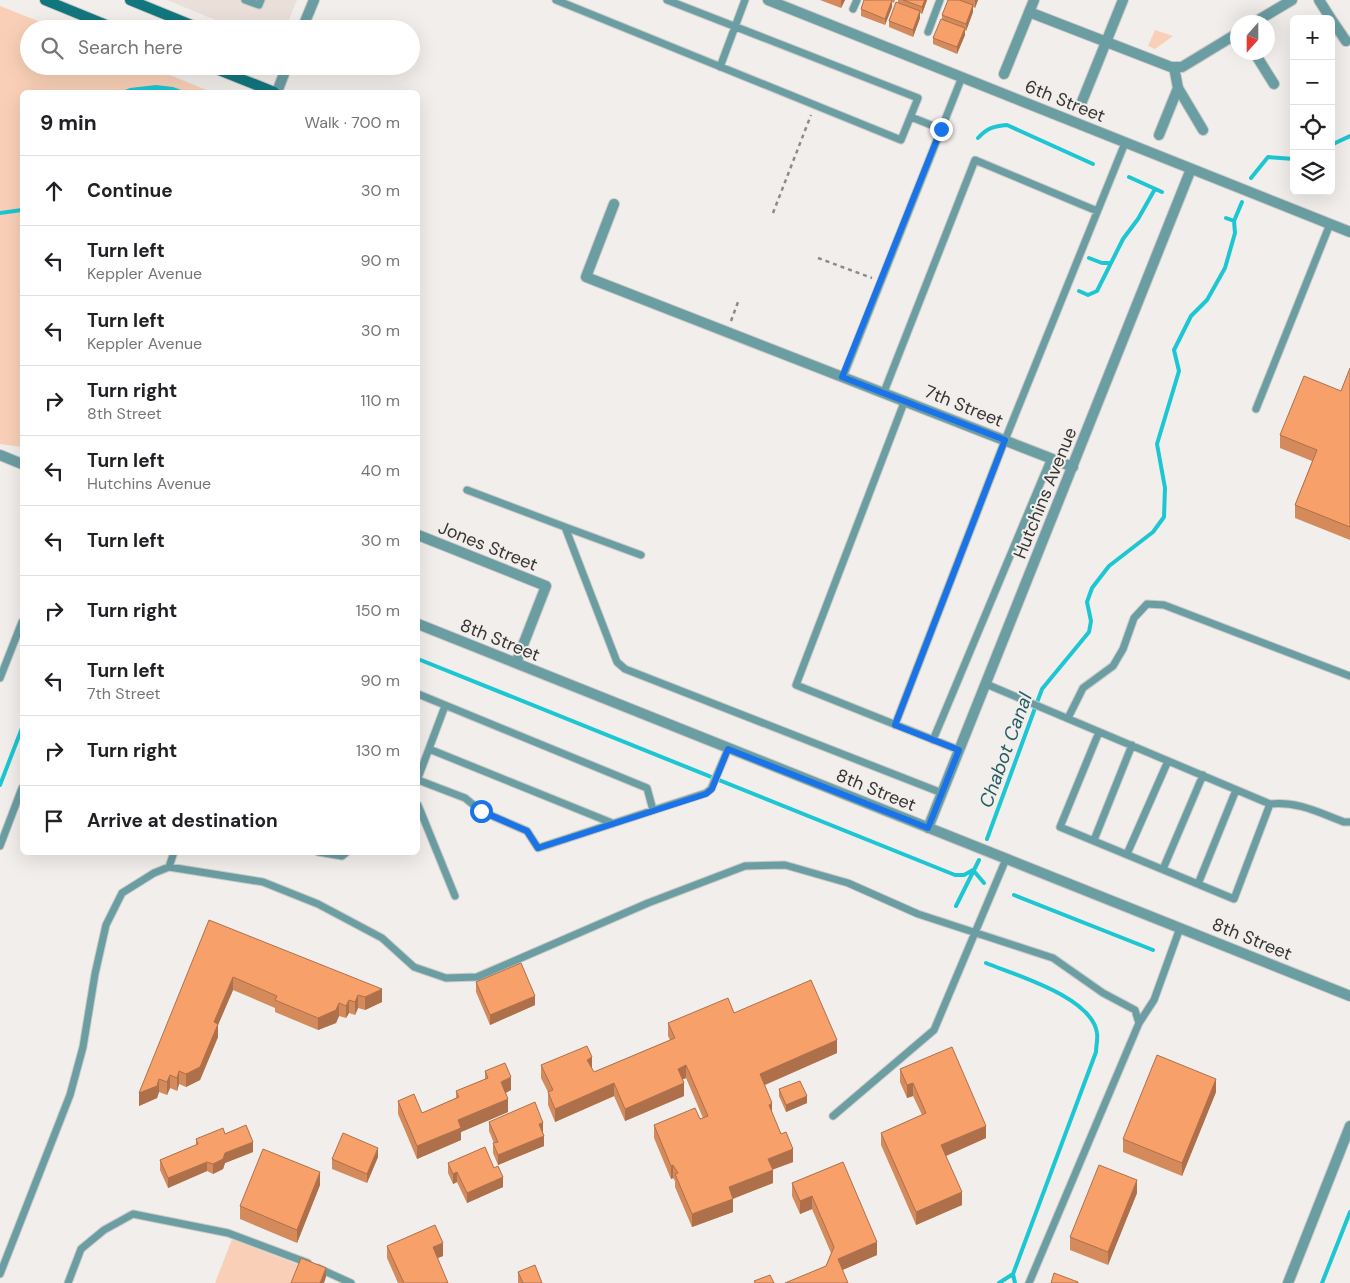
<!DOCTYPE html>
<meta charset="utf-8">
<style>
body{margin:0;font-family:"DM Sans",sans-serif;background:#f2f2f2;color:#202124}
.controls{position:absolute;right:15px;top:15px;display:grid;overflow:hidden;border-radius:8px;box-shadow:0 5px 20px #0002}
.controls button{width:45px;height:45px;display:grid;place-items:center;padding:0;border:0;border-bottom:1px solid #e0e0e0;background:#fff;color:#202124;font:25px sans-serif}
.compass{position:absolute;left:1230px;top:15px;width:45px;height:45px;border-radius:50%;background:#fff;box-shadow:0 5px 20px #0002;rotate:201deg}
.stop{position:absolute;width:15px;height:15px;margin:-11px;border:4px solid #1a73e8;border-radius:50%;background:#fff}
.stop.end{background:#1a73e8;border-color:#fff;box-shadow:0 1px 5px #0008}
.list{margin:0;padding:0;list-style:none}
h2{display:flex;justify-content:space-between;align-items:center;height:65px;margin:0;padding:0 20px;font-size:21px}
h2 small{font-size:16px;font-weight:400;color:#757577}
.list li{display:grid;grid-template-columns:32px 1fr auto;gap:15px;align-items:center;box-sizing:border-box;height:70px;padding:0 20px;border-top:1px solid #e0e0e0}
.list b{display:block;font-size:19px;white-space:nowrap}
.list p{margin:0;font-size:16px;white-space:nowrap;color:#757577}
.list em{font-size:16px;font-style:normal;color:#757577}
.icon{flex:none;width:28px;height:28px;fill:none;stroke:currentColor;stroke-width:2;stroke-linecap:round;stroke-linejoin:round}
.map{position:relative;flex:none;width:1350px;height:1283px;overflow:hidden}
.search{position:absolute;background:#fff;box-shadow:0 5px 20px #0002;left:20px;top:20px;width:400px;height:55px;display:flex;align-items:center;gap:12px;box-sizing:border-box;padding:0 18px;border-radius:28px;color:#757577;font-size:19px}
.panel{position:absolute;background:#fff;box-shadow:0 5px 20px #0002;left:20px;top:90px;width:400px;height:765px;border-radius:8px}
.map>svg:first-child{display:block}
.built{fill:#ebdfd9}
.green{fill:#f9d0b7}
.water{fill:#1cc6d2}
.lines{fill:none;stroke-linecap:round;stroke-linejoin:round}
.stream{stroke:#1cc6d2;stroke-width:4}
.service-casing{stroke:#ccc9c6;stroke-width:9}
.minor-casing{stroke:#ccc9c6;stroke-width:12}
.tertiary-casing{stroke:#ccc9c6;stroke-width:12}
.secondary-casing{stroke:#ccc9c6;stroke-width:12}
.path{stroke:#8d8a88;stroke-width:2.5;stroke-dasharray:4 4;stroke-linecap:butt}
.service{stroke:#6a9ea3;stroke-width:7}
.minor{stroke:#6a9ea3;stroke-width:10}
.tertiary{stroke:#6a9ea3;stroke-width:10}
.secondary{stroke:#11777e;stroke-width:10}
.wall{fill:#d48a5b}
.shaded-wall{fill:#ad704a}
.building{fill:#f7a06a;stroke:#ad704a}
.route{stroke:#1a73e8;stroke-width:6}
.labels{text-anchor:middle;stroke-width:4;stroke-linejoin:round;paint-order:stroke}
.street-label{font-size:18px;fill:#363534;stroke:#f2eeeb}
.water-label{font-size:19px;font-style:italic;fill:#215e63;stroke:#f2eeeb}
</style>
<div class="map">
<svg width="1350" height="1283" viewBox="0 0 1350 1283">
<rect width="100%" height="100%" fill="#f2eeeb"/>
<path class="built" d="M167,0H297L285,29H237Z"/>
<path class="green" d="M0,6L58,29H29V66H148L211,92H22V447L0,444Z
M1155,30L1173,36L1155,49L1148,46Z
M232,1239L299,1265L292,1283H215Z"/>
<path class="water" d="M156,85L173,87L187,92H120L130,88Z"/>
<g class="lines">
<path class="stream" d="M978,138C987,128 994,126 1007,125L1093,164
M1331,145L1350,136
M1129,177L1162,192
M1251,178L1268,157L1294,159
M0,213L22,210
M1226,218L1234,221
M1089,258L1102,263H1111
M1079,291L1088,295L1097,291L1123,239L1138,219L1155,189
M418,659L955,875H964L973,870
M0,785L22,728
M987,839L1042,689L1089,632L1091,621L1087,602L1092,588L1109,566L1153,532L1164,517L1165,488L1157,444L1179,371L1174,350L1191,316L1207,300L1225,268L1235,233L1234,221L1242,202
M973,870L984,883
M1014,895L1153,950
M956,906L979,860
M986,963C1015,975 1092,997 1097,1033C1098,1039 1096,1046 1096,1052L1013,1274L999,1283
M1013,1274L1015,1283
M1322,1283L1350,1212"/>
<g class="service-casing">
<path id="service" d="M245,0L259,5L261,0
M556,0L901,140L918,98L667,0
M853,9L857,0
M928,32L940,0
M720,67L745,0
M911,117L941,129
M843,377L962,77
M884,392L975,160L1097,211
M905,400L796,685L959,750
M1256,409L1330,224
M467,490L565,527L617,662L625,669L942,793
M565,527L641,555
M0,678L22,622
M986,684L1270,804L1234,899L1060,827L1099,732
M418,694L647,788L653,810
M1068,718L1083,688L1113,666L1123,649L1134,618L1147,604L1164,605L1350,676
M895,725L1005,440L1125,143
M933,740L1051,458
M429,749L612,823
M418,778L445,706
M418,780L465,798L481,811L527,831L538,848L706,793L711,789L728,749
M1270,804C1297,801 1320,813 1344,822H1350
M418,805L455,896
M1094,840L1132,745
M0,846L22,788
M318,852L342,856L347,852
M1127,854L1168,761
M169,867L174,852
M1163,869L1203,775
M1198,884L1236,790
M1139,1023L1154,1000L1180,928
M833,1116L934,1030L1006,859
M318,1268L351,1283
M0,1274L70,1095L83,1047L95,974L106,925L122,893L154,873L169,867L263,882L318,904L382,938L414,967L446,978L477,977L648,903L745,866L785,865L848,883L918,914L1053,958L1103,993L1135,1010L1139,1023L1029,1283
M68,1283L81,1249L104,1230L133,1214L228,1233L308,1263"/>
</g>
<g class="minor-casing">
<path id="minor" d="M768,0L1350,232
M1319,0L1331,19
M1029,12L1171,67H1182L1238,33
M1331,19L1346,41
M1255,22L1292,0
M1254,52L1274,84
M1174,67L1178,88L1203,130
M1004,74L1034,0
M1081,104L1123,0
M1159,135L1178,88
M614,204L586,277L1073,467
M0,455L22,464
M418,535L546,586L516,663
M418,624L1350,996
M928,828L1191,169
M1288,1283L1350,1126"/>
</g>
<g class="tertiary-casing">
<path id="tertiary" d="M302,29L314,0
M277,92L287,66"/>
</g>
<g class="secondary-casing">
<path id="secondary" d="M45,0L116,29
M130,0L201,29
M209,66L274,92"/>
</g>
<path class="path" d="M773,213L811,115
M818,258L872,278
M731,321L738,302"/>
<use href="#service" class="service"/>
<use href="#minor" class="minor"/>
<use href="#tertiary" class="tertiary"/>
<use href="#secondary" class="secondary"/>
</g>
<path class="wall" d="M820,0H845L841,8Z
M864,0H895L894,3L892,2V7L885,25L861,16V9Z
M898,0H927L922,14L920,13V18L913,37L889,27V21L898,3Z
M948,0H978L975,8L973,7V12L966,31L965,30V35L957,54L933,44V38L942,19V15Z
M1350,368V540L1295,518V505L1312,461L1280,448V435L1341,391Z
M209,920L382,1002L365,1010L358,1008L355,1015L349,1013L346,1018L339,1016L336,1023L318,1030L275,1012V1008L233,990L218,1025V1037L200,1080L186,1087L179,1084L177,1091L170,1088L167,1095L159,1092L157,1098L139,1106Z
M476,982L535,1005L490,1025L476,992Z
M734,1013L837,1053L765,1085L772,1113L793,1162L772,1170L773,1183L733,1199V1212L692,1227L675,1187V1181L673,1178L671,1179L654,1138V1125L703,1118L686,1078L682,1080L684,1096L625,1121L614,1096L555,1122L548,1105V1092L541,1078V1065L592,1069L594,1072L670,1040L668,1036V1023Z
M900,1069L986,1138L946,1156L962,1205L916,1225L881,1145V1133L922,1115L913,1096L907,1098L900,1082Z
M485,1071L511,1090L506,1093L508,1112L461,1132V1140L417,1159L398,1114V1101L422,1113L456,1098V1091L485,1079Z
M779,1089L807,1103L786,1112L779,1096Z
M1216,1092L1182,1176L1123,1152V1139Z
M489,1122L543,1132L544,1146L498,1165L493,1153V1143H494L489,1131Z
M225,1134L253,1152L225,1163L223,1169L213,1174L207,1171L168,1188L160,1170V1160L196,1145V1139Z
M378,1157L367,1183L332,1169V1159Z
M843,1162L877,1255L842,1270L826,1266L831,1253L812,1209L800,1214L792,1196V1183Z
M448,1163L503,1187L467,1203L457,1182L453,1184L448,1173Z
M320,1185L297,1243L240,1219V1206Z
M1137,1193L1108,1265L1070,1250V1237Z
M387,1246L443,1256L437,1258L448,1283H398L387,1258Z
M518,1272L542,1283H518Z"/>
<path class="shaded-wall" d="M841,0H845L841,8Z
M892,0V7L885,25V19Z
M925,0H927L922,14V7Z
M975,0H978L975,8Z
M973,5V12L966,31V24Z
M920,11V18L913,37V30Z
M965,28V35L957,54V47Z
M233,977V990L218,1025V1037L200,1080L186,1087V1074L214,1022Z
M382,989V1002L365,1010V997Z
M358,995V1008L355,1015V1002Z
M535,996V1005L490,1025V1015Z
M349,1000V1013L346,1018V1006Z
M339,1003V1016L336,1023L318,1030V1018Z
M837,1040V1053L760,1087V1074Z
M592,1057V1070L587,1060Z
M686,1065V1078L678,1081V1069Z
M179,1071V1084L177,1091V1078Z
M170,1075V1088L167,1095V1082Z
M511,1077V1090L501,1095V1082Z
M159,1079V1092L157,1098L139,1106V1093Z
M1216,1079V1092L1182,1176V1163Z
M614,1083V1096L555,1122V1109Z
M684,1083V1096L625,1121V1109Z
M913,1083V1096L907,1098V1085Z
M807,1096V1103L786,1112V1105Z
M508,1099V1112L461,1132V1140L417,1159V1146L458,1120Z
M772,1103V1115L769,1105Z
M543,1123V1132L539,1134V1124Z
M986,1126V1138L941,1158V1145Z
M544,1136V1146L498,1165V1155Z
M253,1142V1152L225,1163L223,1169L213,1174V1164L225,1153Z
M378,1148V1157L367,1183V1174Z
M793,1149V1162L768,1171V1159Z
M207,1162V1171L168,1188V1178Z
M673,1165V1178L671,1179V1166Z
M773,1170V1183L729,1200V1187Z
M320,1172V1185L297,1243V1230Z
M457,1172V1182L453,1184V1174Z
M503,1177V1187L467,1203V1193Z
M1137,1180V1193L1108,1265V1252Z
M962,1192V1205L916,1225V1212Z
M812,1196V1209L800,1214V1201Z
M733,1199V1212L692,1227V1214Z
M877,1242V1255L838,1272V1259Z
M443,1243V1256L433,1260V1247Z
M326,1268V1277L324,1283H320Z"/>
<path class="building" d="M864,0H892L885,19L861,9Z
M903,0H925L922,7Z
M948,0H959L973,5L966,24L942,15Z
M896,2L920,11L913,30L889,21Z
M941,19L965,28L957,47L933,38Z
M1350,368V527L1295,505L1317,450L1280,435L1304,376L1341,391Z
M209,920L382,989L365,997L358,995L355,1002L349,1000L346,1006L339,1003L336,1010L318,1018L275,1000L277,996L233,977L214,1022L218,1024L200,1067L186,1074L179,1071L177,1078L170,1075L167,1082L159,1079L157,1086L139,1093Z
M521,963L535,996L490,1015L476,982Z
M811,980L837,1040L760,1074L772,1103L769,1105L781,1134L786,1132L793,1149L768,1159L773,1170L729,1187L733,1199L692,1214L675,1174L678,1173L673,1165L671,1166L654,1125L695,1108L700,1119L708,1116L686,1065L678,1069L684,1083L625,1109L614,1083L555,1109L548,1092L553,1090L541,1065L587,1046L592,1057L587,1060L594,1072L675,1038L668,1023L728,998L734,1013Z
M952,1047L986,1126L941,1145L962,1192L916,1212L881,1133L926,1113L913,1083L907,1085L900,1069Z
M1157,1055L1216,1079L1182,1163L1123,1139Z
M505,1063L511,1077L501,1082L508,1099L458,1120L461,1128L417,1146L398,1101L414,1094L422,1113L459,1097L456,1091L488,1078L485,1071Z
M800,1081L807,1096L786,1105L779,1089Z
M535,1102L543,1123L539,1124L544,1136L498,1155L493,1143L498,1142L489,1122Z
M246,1125L253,1142L225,1153L223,1159L213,1164L207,1162L168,1178L160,1160L198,1144L196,1139L223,1128L225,1134Z
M343,1133L378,1148L367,1174L332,1159Z
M485,1147L494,1168L498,1166L503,1177L467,1193L457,1172L453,1174L448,1163Z
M263,1149L320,1172L297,1230L240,1206Z
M843,1162L877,1242L838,1259L848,1283H785L826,1266L834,1247L812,1196L800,1201L792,1183Z
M1099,1165L1137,1180L1108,1252L1070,1237Z
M435,1225L443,1243L433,1247L448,1283H404L387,1246Z
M301,1258L326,1268L320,1283H291Z
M535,1265L542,1283H523L518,1272Z
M1054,1273L1078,1282V1283H1051Z
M770,1275L774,1283H755L754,1281Z"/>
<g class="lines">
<path class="route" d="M481,811L527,831L538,848L706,794L712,789L728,749L928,828L959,750L895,725L1005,440L842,377L941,129"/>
</g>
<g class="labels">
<g class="street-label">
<text transform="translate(1065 101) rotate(22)" y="6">6th Street</text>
<text transform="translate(964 406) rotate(22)" y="6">7th Street</text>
<text transform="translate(1045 493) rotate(-68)" y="6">Hutchins Avenue</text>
<text transform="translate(488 546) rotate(22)" y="6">Jones Street</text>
<text transform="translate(500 640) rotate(22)" y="6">8th Street</text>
<text transform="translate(876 790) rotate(22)" y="6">8th Street</text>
<text transform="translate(1252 939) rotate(22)" y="6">8th Street</text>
</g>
<g class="water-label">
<text transform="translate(1005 750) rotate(-70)" y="7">Chabot Canal</text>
</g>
</g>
</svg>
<div class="controls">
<button>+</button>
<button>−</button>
<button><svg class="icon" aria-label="locate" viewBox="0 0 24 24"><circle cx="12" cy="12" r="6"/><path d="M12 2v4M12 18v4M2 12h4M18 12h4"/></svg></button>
<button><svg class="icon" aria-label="layers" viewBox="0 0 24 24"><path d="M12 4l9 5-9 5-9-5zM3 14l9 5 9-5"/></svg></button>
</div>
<svg class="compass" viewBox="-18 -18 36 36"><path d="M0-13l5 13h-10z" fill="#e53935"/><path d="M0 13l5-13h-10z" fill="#757577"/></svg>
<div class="stop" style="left:481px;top:811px"></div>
<div class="stop end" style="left:941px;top:129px"></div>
<div class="search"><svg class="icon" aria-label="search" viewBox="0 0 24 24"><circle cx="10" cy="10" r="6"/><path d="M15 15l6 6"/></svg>Search here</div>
<section class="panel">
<h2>9 min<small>Walk · 700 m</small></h2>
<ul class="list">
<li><svg class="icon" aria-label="ahead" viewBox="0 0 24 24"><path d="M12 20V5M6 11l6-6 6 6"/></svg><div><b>Continue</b></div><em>30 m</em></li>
<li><svg class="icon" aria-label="left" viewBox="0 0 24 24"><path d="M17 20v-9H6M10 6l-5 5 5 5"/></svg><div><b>Turn left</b><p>Keppler Avenue</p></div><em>90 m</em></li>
<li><svg class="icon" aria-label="left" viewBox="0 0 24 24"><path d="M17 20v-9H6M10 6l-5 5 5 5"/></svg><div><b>Turn left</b><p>Keppler Avenue</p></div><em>30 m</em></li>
<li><svg class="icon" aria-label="right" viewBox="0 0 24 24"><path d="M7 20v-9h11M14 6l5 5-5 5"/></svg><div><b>Turn right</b><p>8th Street</p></div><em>110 m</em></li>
<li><svg class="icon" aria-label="left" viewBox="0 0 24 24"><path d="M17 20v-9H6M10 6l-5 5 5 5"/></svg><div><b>Turn left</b><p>Hutchins Avenue</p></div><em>40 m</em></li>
<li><svg class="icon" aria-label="left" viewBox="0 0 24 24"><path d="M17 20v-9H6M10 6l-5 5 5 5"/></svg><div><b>Turn left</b></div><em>30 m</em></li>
<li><svg class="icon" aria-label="right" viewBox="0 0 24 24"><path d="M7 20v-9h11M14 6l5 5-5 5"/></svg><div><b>Turn right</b></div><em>150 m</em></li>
<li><svg class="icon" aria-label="left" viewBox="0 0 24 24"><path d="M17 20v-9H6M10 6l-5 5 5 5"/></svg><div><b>Turn left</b><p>7th Street</p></div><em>90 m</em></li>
<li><svg class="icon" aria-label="right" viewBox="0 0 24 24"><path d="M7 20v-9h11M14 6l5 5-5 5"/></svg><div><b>Turn right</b></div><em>130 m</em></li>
<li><svg class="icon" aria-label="arrive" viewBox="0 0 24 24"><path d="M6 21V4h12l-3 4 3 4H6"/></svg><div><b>Arrive at destination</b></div></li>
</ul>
</section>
</div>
